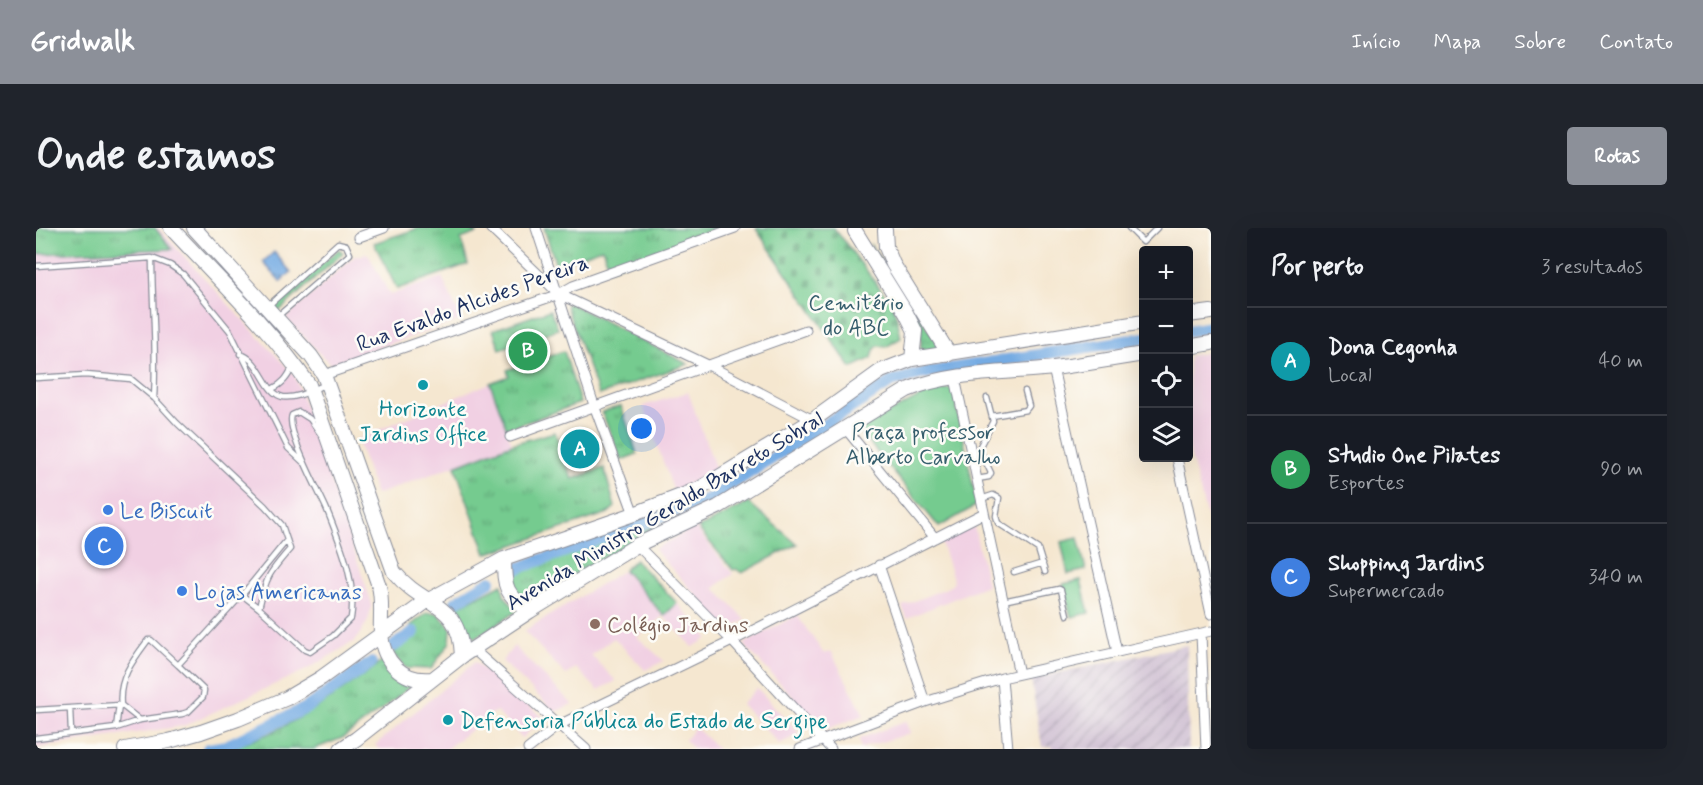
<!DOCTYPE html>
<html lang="pt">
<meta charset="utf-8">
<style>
body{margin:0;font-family:Mynerve,sans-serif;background:#20242c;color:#f1f3f6}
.controls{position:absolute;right:18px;top:18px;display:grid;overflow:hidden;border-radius:6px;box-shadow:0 6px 24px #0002}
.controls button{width:54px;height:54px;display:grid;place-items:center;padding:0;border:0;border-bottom:2px solid #363941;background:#171b24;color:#f1f3f6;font:30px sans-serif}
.you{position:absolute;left:606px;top:201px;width:21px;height:21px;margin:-15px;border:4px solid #fff;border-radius:50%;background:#1a73e8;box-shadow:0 0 0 9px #1a73e833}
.badge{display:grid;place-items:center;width:39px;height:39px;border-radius:50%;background:#8c9099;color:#fff;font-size:20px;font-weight:700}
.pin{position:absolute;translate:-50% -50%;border:3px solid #fff;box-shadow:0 2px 6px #0006}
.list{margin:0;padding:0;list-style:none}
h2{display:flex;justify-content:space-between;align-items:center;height:78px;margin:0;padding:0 24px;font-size:26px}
h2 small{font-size:20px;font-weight:400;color:#9ea1a6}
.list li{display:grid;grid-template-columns:39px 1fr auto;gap:18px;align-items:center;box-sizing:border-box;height:108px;padding:0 24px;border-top:2px solid #363941}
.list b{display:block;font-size:22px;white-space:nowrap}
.list p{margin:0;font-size:20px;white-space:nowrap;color:#9ea1a6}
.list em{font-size:20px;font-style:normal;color:#9ea1a6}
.icon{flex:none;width:33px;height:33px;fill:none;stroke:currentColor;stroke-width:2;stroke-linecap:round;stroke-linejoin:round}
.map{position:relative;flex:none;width:1175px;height:521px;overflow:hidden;border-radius:6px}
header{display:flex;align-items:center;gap:36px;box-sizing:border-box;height:84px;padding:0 30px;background:#8c9099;color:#fff}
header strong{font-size:28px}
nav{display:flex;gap:33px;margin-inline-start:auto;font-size:21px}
.intro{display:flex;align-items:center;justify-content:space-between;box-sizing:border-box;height:144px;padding:0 36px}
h1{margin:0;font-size:42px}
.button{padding:15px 27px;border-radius:6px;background:#8c9099;color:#fff;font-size:21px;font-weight:700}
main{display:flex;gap:36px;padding:0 36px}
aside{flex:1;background:#171b24;border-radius:6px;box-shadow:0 6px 24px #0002}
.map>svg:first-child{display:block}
.built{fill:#f1d0e3}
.industrial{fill:url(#industrial-furrows)}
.grass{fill:url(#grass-tufts);stroke:#487d76;stroke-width:1.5}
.cemetery{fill:url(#cemetery-stones);stroke:#487d76;stroke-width:1.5}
.park{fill:#75cb8f;stroke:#487d76;stroke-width:1.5}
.water{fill:url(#water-ripples);stroke:#486da0;stroke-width:1.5}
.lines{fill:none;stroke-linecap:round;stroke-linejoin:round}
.canal{stroke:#75abe3;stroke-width:12}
.lane-casing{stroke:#888b97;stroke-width:7}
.street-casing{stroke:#888b97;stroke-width:11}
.secondary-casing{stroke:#888b97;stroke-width:16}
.lane{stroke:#fff;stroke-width:4.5}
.street{stroke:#fff;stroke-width:9}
.secondary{stroke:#fff;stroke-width:14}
.culture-dot{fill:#0f9aa8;stroke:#fdfcf7;stroke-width:2}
.shop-dot{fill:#3f7fe0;stroke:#fdfcf7;stroke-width:2}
.education-dot{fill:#8d6e63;stroke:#fdfcf7;stroke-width:2}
.labels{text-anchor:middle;stroke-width:5;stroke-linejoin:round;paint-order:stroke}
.street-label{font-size:22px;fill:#1b2f5e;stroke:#fdfcf7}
.park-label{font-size:22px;fill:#365e6d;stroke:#fdfcf7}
.culture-label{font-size:22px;fill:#0d838f;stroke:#fdfcf7}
.shop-label{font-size:22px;fill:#366cbe;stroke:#fdfcf7;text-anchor:start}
.education-label{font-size:22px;fill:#785e54;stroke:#fdfcf7;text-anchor:start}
</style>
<header>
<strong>Gridwalk</strong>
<nav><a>Início</a><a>Mapa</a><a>Sobre</a><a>Contato</a></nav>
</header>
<div class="intro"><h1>Onde estamos</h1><a class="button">Rotas</a></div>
<main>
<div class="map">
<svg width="1175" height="521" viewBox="0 0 1175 521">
<defs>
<pattern id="industrial-furrows" width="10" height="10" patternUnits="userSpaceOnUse" patternTransform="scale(1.5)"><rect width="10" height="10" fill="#cebed1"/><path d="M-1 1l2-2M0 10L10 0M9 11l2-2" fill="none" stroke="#a69bad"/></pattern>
<pattern id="grass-tufts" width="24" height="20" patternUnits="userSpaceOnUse" patternTransform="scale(1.5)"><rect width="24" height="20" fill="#75cb8f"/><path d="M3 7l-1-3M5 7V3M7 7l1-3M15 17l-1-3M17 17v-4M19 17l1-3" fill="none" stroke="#5fa578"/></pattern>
<pattern id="cemetery-stones" width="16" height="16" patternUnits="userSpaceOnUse" patternTransform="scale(1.5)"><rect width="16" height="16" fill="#75cb8f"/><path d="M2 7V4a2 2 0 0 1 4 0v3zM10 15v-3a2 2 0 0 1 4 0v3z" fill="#5fa578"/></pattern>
<pattern id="water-ripples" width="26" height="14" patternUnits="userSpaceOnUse" patternTransform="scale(1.5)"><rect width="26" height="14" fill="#75abe3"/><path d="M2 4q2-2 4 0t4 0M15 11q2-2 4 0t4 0" fill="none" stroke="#5f8cbb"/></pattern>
</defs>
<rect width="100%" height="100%" fill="#fdfcf7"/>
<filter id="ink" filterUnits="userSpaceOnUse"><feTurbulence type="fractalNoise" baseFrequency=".0167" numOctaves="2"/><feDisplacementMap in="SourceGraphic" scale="12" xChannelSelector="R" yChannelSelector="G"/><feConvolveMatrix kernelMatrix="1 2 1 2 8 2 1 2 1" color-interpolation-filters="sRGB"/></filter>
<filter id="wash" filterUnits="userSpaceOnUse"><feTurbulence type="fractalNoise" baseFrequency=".008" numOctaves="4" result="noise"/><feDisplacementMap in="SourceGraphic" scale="24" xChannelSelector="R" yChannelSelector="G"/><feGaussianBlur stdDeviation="1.35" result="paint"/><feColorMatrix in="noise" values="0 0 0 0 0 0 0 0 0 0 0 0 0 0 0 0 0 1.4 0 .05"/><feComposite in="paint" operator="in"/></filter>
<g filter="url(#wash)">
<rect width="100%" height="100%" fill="#f5e7d0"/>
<path class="built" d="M0,0H122L259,148L336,376L332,393L319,413L270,442L147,498L0,520Z
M332,26L354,67L406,49L425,92L294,136L250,90L319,28Z
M1175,124V305L1152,217L1153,128Z
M454,155L476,216L340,267L321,211Z
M652,164L680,242L638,264L607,178Z
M938,298L951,357L871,390L866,378L913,359L918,354L905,314Z
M659,299L697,346L678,360L710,392L691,401L618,321Z
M588,342L627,388L641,375L672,410L657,419L627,388L601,409L628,433L609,442L578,410L555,427L580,453L562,462L540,440L530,447L488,403Z
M761,387L788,426L795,423L828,487L788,502L707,416Z
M478,418L536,476L519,484L466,433Z
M439,434L508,490L486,510L460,483L410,521H343L339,517Z
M721,460L764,506L743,516L705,476Z
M870,493L875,505L825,520L823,511Z
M659,499L682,521H658L649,512Z"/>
<path class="industrial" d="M1151,417L1153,521H1017L1015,518L1006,519L995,451Z"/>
<path class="grass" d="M0,0H119L136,21L0,26Z
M383,0H434L441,5L425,11L432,36L361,61L338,15Z
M508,0H681L574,40L566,20L520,37Z
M834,16L908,124L885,127V98Z
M303,21L307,25L242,84L237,79Z
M533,75L652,136L563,167L530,78Z
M514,82L522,101L464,121L457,102Z
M528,123L544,175L471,201L454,155L473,148L471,142Z
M585,178L601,226L585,232L566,184Z
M519,204L536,251L568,240L579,279L572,285L450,326L419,238L476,216Z
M713,275L761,316L706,345L700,341L697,342L662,300Z
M624,297L486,376L473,352L477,347L559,316Z
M599,332L641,375L628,388L588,342Z
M466,356L468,367L481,383L439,410L416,382Z
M391,385H401L415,400L414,414L395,441L370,440L357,426L380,406L374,398Z
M347,433L379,454L352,477L306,510L278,521H188C246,508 300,467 347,433Z"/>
<path class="cemetery" d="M723,0H798L856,76L861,90L865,110L850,119L842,118L838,122L836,130L815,140L720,1Z"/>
<path class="park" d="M917,160L941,277L903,299L822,201L893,164Z
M1042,310L1050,342L1032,346L1025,314Z
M1045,352L1053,385L1035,389L1027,356Z"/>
<path class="water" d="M238,24L255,44L245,54L227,34Z"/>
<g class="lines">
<path class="canal" d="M1152,103L1175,99
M480,341L673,271L855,154L888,145L1108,110
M420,374L454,353
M358,418L378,404
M172,521L190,518L270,480L335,435"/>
</g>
</g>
<g filter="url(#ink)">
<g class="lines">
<g class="lane-casing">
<path id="lane" d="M1093,0L1107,14L1121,0
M116,30C116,77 121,123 118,170
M0,38L116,30L134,37L147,46L194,103L252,220L268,235
M232,78L302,15L310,17L314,26L242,88
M204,126C226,132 228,165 247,169C261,171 276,162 288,157
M0,150L50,147L95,151L118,170L141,195L229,278L246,297L254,321C233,345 230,349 223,380
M236,161C247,156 252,149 257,138
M956,188L990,182L993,178L989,163
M941,251L953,249L955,245L943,220L957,193L951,170
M945,271L957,267L963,270L960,288L962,295L1002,321L1009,344
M978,344L1007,335
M206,367L223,380L269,422L274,424L297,408L315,390C321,354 304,315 291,282C284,265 249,202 256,187L263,184L274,191L285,207
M967,373L1023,361L1025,362L1031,387
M34,481L35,504
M0,482L85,477
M104,492L85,477C82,451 97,432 112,412H115L142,437L206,367L251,312
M80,500L83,477
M0,510L80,500L104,492L146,486L152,484L167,469L168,462L142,437"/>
</g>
<g class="street-casing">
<path id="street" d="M454,0L523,66L674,138L777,192
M500,0L559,180L598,286
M323,9L348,0
M1017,140L1081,424
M288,147L523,66L537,58L699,0
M919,150L983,446
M809,200L899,310
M474,209L770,102
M1141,230L1175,386
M601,317L696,413L795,521
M843,337L889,474
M1165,406L1170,521
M437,421L550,521
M966,450L972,521
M492,521L523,497L696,413L948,285
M764,521L889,474L966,450L1175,403"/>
</g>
<g class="secondary-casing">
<path id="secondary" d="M135,0C182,51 234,100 273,157L343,358C347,374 344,390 345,406C347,434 367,454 395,451
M158,0L275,128L288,147L358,344C388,381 424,372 426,428
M849,2L850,19L857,36L913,126
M819,3L870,85L879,103L876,131
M1152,87L1175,84
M1152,119L1175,115
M468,331C468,360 470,367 494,383
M89,521L133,513L165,504L202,491L251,470L285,450L391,373L468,331L598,286L663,261L777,192L845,143L876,131L1108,94
M305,521L320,511L426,428L494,383L601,317L682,279L871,162C912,145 963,145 1007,141C1041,138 1074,131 1108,126"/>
</g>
<use href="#lane" class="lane"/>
<use href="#street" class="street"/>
<use href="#secondary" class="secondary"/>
</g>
</g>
<g class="culture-dot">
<circle cx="387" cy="157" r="6"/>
<circle cx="412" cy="492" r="6"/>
</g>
<g class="shop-dot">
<circle cx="72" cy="282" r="6"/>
<circle cx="146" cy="363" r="6"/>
</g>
<circle class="education-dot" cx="559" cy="396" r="6"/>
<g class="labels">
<g class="street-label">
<text transform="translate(436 74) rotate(-20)" y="8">Rua Evaldo Alcides Pereira</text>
<text transform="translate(628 282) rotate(-31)" y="8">Avenida Ministro Geraldo Barreto Sobral</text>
</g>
<g class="park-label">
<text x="820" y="82">Cemitério<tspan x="820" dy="25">do ABC</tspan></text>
<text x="887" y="211">Praça professor<tspan x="887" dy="25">Alberto Carvalho</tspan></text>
</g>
<g class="culture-label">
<text x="387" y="188">Horizonte<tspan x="387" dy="25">Jardins Office</tspan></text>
<text x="424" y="500" text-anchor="start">Defensoria Pública do Estado de Sergipe</text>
</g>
<g class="shop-label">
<text x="84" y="290">Le Biscuit</text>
<text x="158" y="371">Lojas Americanas</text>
</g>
<g class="education-label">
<text x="571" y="404">Colégio Jardins</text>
</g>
</g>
</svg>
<div class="controls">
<button>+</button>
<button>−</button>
<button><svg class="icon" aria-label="locate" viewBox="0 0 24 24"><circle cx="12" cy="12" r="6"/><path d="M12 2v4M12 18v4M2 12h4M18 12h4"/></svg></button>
<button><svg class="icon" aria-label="layers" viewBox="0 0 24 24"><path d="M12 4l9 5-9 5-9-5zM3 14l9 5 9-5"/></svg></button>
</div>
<div class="you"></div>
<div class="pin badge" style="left:544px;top:221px;background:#0f9aa8">A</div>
<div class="pin badge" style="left:492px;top:123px;background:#2e9e5b">B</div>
<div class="pin badge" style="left:68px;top:318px;background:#3f7fe0">C</div>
</div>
<aside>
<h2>Por perto<small>3 resultados</small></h2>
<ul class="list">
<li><span class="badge" style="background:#0f9aa8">A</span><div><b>Dona Cegonha</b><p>Local</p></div><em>40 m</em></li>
<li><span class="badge" style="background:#2e9e5b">B</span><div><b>Studio One Pilates</b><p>Esportes</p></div><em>90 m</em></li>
<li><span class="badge" style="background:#3f7fe0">C</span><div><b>Shopping Jardins</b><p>Supermercado</p></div><em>340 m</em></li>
</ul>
</aside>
</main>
